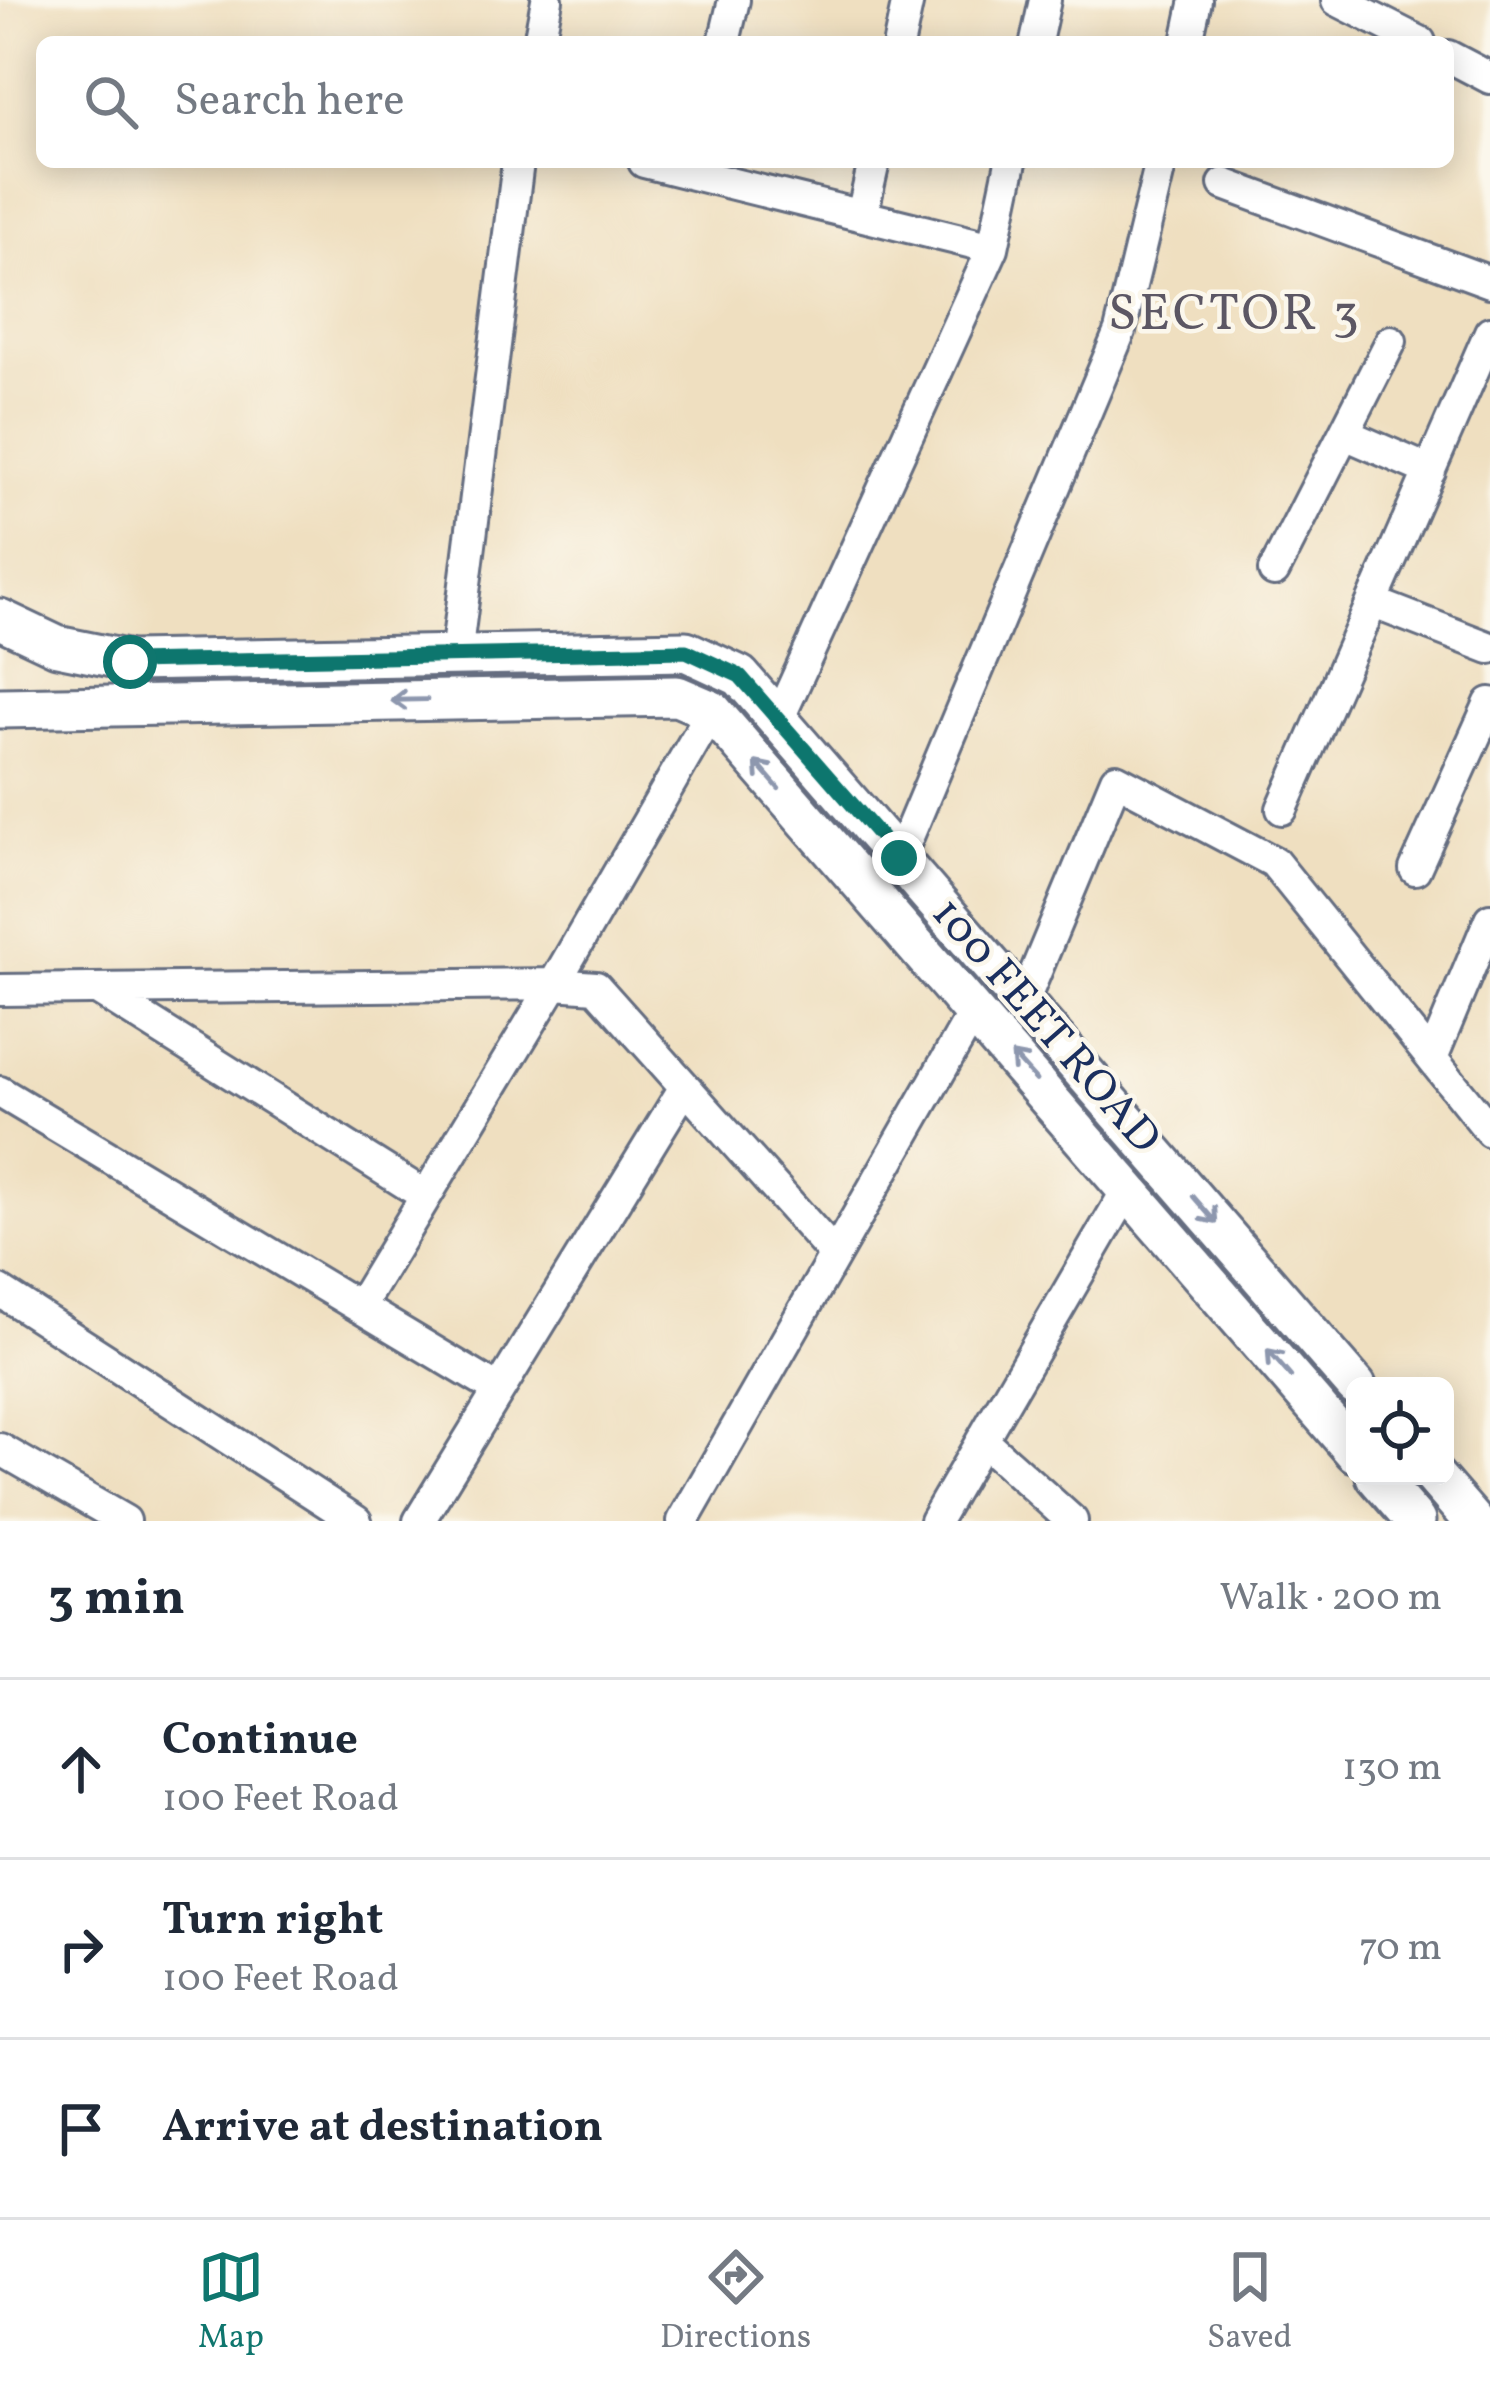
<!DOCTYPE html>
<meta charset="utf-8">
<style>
body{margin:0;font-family:Vollkorn,serif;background:#f2f2f3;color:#1f2937}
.controls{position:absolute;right:36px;bottom:36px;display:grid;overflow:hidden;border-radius:18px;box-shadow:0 6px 30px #0003}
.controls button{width:108px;height:108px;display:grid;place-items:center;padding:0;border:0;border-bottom:3px solid #e0e1e3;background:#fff;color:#1f2937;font:60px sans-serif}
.stop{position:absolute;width:36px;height:36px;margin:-27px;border:9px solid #0f766e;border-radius:50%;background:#fff}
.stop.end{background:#0f766e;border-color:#fff;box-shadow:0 3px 12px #0008}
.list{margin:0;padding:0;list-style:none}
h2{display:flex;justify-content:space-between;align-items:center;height:156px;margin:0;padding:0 48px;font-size:51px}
h2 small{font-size:39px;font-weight:400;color:#747a83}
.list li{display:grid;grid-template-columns:78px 1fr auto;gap:36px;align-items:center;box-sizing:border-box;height:180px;padding:0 48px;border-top:3px solid #e0e1e3}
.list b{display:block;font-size:45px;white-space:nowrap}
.list p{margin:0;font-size:39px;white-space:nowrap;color:#747a83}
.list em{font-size:39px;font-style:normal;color:#747a83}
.icon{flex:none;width:66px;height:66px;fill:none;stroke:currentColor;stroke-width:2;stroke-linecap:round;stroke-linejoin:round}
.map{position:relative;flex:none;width:1490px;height:1521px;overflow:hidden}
.search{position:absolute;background:#fff;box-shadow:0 6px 30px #0003;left:36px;right:36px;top:36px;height:132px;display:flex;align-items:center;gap:30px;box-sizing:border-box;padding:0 42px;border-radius:18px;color:#747a83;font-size:45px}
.sheet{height:696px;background:#fff}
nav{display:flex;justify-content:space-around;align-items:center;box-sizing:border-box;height:168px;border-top:3px solid #e0e1e3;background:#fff;font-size:33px;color:#747a83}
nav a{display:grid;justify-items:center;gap:6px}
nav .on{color:#0f766e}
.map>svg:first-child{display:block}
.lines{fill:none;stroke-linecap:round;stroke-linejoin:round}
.minor-casing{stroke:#656d80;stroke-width:36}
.major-casing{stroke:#656d80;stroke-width:45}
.minor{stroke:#fff;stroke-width:30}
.major{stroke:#fff;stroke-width:39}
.oneway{stroke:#8d97ae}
.route{stroke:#0f766e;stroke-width:15}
.labels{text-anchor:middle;stroke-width:9;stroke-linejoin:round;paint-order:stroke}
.street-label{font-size:45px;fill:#1b2f5e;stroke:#fbf7ec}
.quarter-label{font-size:51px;letter-spacing:3px;fill:#5c5764;stroke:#fbf7ec}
</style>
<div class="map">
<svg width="1490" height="1521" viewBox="0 0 1490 1521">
<rect width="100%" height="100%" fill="#fbf7ec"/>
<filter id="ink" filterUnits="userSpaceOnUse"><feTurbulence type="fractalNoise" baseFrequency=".00833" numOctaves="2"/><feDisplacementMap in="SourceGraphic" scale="24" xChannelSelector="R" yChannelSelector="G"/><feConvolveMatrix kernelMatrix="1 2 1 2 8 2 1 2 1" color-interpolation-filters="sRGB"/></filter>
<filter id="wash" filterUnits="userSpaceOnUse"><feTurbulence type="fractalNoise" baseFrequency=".004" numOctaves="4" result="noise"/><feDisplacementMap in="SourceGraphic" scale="48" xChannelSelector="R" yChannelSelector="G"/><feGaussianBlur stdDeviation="2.7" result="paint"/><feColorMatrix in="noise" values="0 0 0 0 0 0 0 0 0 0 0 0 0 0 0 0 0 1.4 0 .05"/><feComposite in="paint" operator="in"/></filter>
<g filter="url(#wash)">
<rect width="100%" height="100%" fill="#efdfc0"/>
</g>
<g filter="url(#ink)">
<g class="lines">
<g class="minor-casing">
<path id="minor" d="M1337,0L1420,42
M539,42L547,0
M724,42L734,0
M899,42L908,0
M1036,42L1045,0
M1187,42L1196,0
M1448,56L1490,78
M644,162L993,248
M1224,184L1490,282
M862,215L874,162
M1345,434L1430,471
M1274,571L1391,341
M1374,603L1490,648
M456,656L518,162
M778,720L993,248L1011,162
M1282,809L1490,332
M899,858L1120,331L1161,162
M1415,869L1490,703
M97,989L426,1196
M0,990L554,984L596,987L835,1255
M1024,1000L1116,779L1274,862L1490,1131
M1432,1058L1490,919
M0,1092L498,1390
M0,1291L356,1521
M359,1307L554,984L712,711
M982,1440L1072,1521
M0,1449L125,1521
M419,1521L685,1087
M683,1521L974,1012
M935,1521L1122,1199"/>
</g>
<g class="major-casing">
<path id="major" d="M0,619L57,646L131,661L686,651L740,676L1356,1386
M0,708L677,696L712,711L1355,1452
M1376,1476L1415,1521
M1434,1476L1473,1521"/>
</g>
<use href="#minor" class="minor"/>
<use href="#major" class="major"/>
</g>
<defs><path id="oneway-shaft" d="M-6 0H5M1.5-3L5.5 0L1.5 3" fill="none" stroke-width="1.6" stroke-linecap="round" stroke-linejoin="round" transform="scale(3)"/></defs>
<g class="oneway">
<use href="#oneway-shaft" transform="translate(409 700) rotate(179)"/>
<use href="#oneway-shaft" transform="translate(767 775) rotate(-131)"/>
<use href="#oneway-shaft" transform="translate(1024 1067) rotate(-132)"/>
<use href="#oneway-shaft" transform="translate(1205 1210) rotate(49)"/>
<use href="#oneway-shaft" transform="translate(1279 1363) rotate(-131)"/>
</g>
</g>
<g class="lines" filter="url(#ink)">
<path class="route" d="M130,662L686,651L740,676L899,858"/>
</g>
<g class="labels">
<g class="street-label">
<text transform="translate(1048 1024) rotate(49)" y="16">100 FEET ROAD</text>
</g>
<g class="quarter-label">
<text x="1235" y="329">SECTOR 3</text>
</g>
</g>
</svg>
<div class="controls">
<button><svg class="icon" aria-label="locate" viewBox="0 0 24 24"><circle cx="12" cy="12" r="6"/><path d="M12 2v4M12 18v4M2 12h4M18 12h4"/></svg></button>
</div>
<div class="stop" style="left:130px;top:662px"></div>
<div class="stop end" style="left:899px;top:858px"></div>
<div class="search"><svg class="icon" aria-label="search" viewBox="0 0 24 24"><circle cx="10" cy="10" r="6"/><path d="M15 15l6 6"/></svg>Search here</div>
</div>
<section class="sheet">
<h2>3 min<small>Walk · 200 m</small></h2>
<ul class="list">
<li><svg class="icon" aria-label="ahead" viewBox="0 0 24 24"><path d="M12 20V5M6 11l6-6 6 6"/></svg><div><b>Continue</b><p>100 Feet Road</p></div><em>130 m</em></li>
<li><svg class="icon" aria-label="right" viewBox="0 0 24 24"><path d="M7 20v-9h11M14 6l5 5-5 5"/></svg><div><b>Turn right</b><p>100 Feet Road</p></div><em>70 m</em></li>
<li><svg class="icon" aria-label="arrive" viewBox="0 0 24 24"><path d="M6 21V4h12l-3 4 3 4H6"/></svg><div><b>Arrive at destination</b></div></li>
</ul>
</section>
<nav>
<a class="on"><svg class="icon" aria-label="map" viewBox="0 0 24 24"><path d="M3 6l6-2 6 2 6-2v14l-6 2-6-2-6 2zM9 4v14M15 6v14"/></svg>Map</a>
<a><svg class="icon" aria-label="directions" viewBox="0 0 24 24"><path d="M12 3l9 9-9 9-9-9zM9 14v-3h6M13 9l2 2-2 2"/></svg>Directions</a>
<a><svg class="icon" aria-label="saved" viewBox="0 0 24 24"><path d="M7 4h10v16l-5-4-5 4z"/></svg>Saved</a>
</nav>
